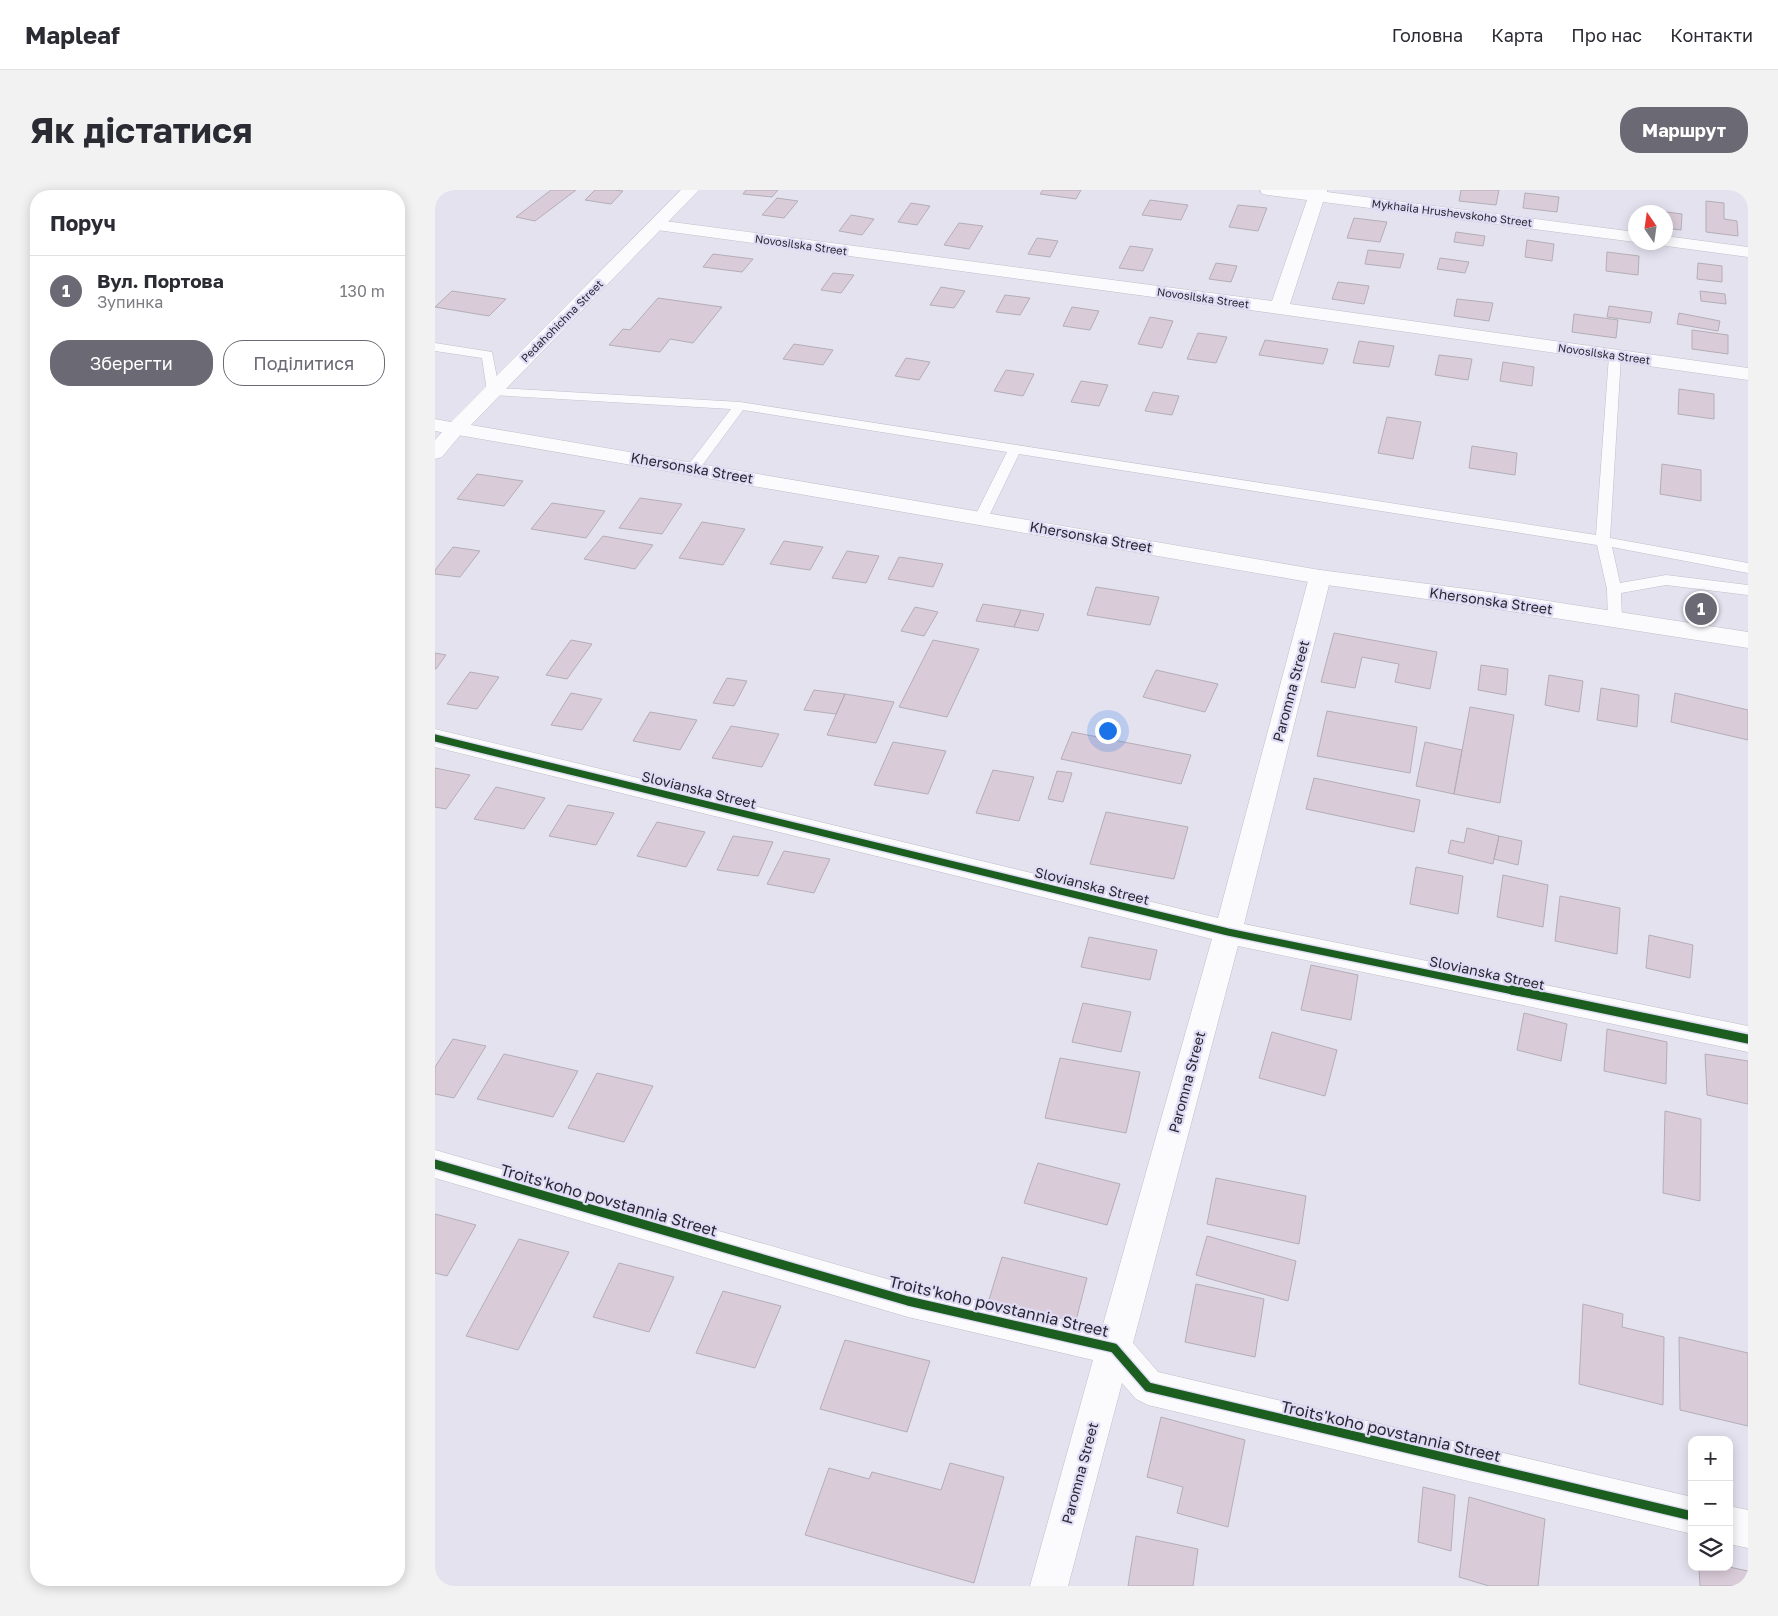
<!DOCTYPE html>
<html lang="uk">
<meta charset="utf-8">
<style>
body{margin:0;font-family:"Golos Text",sans-serif;background:#f2f2f3;color:#2b2b33}
.controls{position:absolute;right:15px;bottom:15px;display:grid;overflow:hidden;border-radius:10px;box-shadow:0 2px 12px #0003}
.controls button{width:45px;height:45px;display:grid;place-items:center;padding:0;border:0;border-bottom:1px solid #e1e1e2;background:#fff;color:#2b2b33;font:25px sans-serif}
.compass{position:absolute;left:1193px;top:15px;width:45px;height:45px;border-radius:50%;background:#fff;box-shadow:0 2px 12px #0003;rotate:347deg}
.you{position:absolute;left:672px;top:540px;width:18px;height:18px;margin:-12px;border:4px solid #fff;border-radius:50%;background:#1a73e8;box-shadow:0 0 0 8px #1a73e833}
.badge{display:grid;place-items:center;width:32px;height:32px;border-radius:50%;background:#6b6974;color:#fff;font-size:16px;font-weight:700}
.pin{position:absolute;translate:-50% -50%;border:2px solid #fff;box-shadow:0 1px 5px #0006}
.list{margin:0;padding:0;list-style:none}
h2{display:flex;justify-content:space-between;align-items:center;height:65px;margin:0;padding:0 20px;font-size:21px}
h2 small{font-size:16px;font-weight:400;color:#7c7c81}
.list li{display:grid;grid-template-columns:32px 1fr auto;gap:15px;align-items:center;box-sizing:border-box;height:70px;padding:0 20px;border-top:1px solid #e1e1e2}
.list b{display:block;font-size:19px;white-space:nowrap}
.list p{margin:0;font-size:16px;white-space:nowrap;color:#7c7c81}
.list em{font-size:16px;font-style:normal;color:#7c7c81}
.actions{display:flex;gap:10px;padding:15px 20px}
.actions a{flex:1;padding:11px 0;border:1px solid #6b6974;border-radius:20px;text-align:center;font-size:18px;color:#6b6974}
.actions .main{background:#6b6974;color:#fff}
.icon{flex:none;width:28px;height:28px;fill:none;stroke:currentColor;stroke-width:2;stroke-linecap:round;stroke-linejoin:round}
.map{position:relative;flex:none;width:1313px;height:1396px;overflow:hidden;border-radius:20px}
header{display:flex;align-items:center;gap:30px;box-sizing:border-box;height:70px;padding:0 25px;background:#fff;border-bottom:1px solid #e1e1e2}
header strong{font-size:24px}
nav{display:flex;gap:28px;margin-inline-start:auto;font-size:18px}
.intro{display:flex;align-items:center;justify-content:space-between;box-sizing:border-box;height:120px;padding:0 30px}
h1{margin:0;font-size:35px}
.button{padding:12px 22px;border-radius:20px;background:#6b6974;color:#fff;font-size:18px;font-weight:700}
main{display:flex;gap:30px;padding:0 30px}
aside{flex:1;background:#fff;border-radius:20px;box-shadow:0 2px 12px #0003}
.map>svg:first-child{display:block}
.building{fill:#dacbd9;stroke:#b3aeb6}
.lines{fill:none;stroke-linecap:round;stroke-linejoin:round}
.lane-casing{stroke:#c0bec8;stroke-width:1}
.street-casing{stroke:#c0bec8;stroke-width:1}
.secondary-casing{stroke:#c0bec8;stroke-width:1}
.lane{fill:#fbfbfd;fill-rule:evenodd}
.street{fill:#fbfbfd;fill-rule:evenodd}
.secondary{fill:#fbfbfd;fill-rule:evenodd}
.cycleway-far1-casing{stroke:#e0dcf5;stroke-width:10}
.cycleway-casing{stroke:#e0dcf5;stroke-width:12}
.cycleway-far1{stroke:#1b5e20;stroke-width:7}
.cycleway{stroke:#1b5e20;stroke-width:9}
.labels{text-anchor:middle;stroke-width:4.5;stroke-linejoin:round;paint-order:stroke}
.far-street-label{font-size:11px;fill:#2a2832;stroke:#e0dcf5}
.street-label{font-size:14px;fill:#2a2832;stroke:#e0dcf5}
.near-street-label{font-size:16px;fill:#2a2832;stroke:#e0dcf5}
</style>
<header>
<strong>Mapleaf</strong>
<nav><a>Головна</a><a>Карта</a><a>Про нас</a><a>Контакти</a></nav>
</header>
<div class="intro"><h1>Як дістатися</h1><a class="button">Маршрут</a></div>
<main>
<aside>
<h2>Поруч<small></small></h2>
<ul class="list">
<li><span class="badge">1</span><div><b>Вул. Портова</b><p>Зупинка</p></div><em>130 m</em></li>
</ul>
<div class="actions"><a class="main">Зберегти</a><a>Поділитися</a></div>
</aside>
<div class="map">
<svg width="1313" height="1396" viewBox="0 0 1313 1396">
<rect width="100%" height="100%" fill="#e4e2ef"/>
<path class="building" d="M116,0H141L100,31L81,27Z
M160,0H179L188,1L176,14L150,10Z
M311,0H343L337,7L308,4Z
M608,0H646L641,9L605,4Z
M1026,0H1064L1061,15L1024,11Z
M1090,3L1124,7L1122,22L1088,18Z
M342,8L363,11L349,28L327,25Z
M715,10L753,15L746,30L707,25Z
M1271,11L1289,13V29L1302,31L1303,46L1271,42Z
M476,13L495,16L482,35L463,32Z
M803,15L832,18L823,41L794,37Z
M1224,21L1247,24L1246,40L1230,38V22Z
M416,25L439,29L427,45L404,41Z
M919,28L952,32L945,52L912,48Z
M524,33L548,36L534,59L509,55Z
M1021,42L1050,46L1048,56L1019,52Z
M602,48L623,51L615,67L593,64Z
M1092,50L1119,54L1117,71L1090,67Z
M695,56L718,59L708,81L684,78Z
M933,60L969,64L965,78L930,74Z
M1172,62L1204,66L1203,85L1171,81Z
M278,64L318,69L307,82L268,77Z
M1005,68L1034,72L1030,83L1002,79Z
M781,73L802,76L796,92L774,89Z
M1263,73L1287,76V92L1262,89Z
M398,83L419,85L406,103L386,100Z
M903,92L934,96L929,114L897,109Z
M506,97L530,101L519,118L495,115Z
M17,101L71,109L54,126L0,117Z
M1265,101L1290,104L1291,114L1266,111Z
M570,105L595,108L585,125L561,122Z
M223,108L287,117L258,153L235,149L225,162L174,155L188,139L195,140Z
M1022,109L1058,113L1054,131L1019,126Z
M1174,116L1217,122L1215,133L1172,127Z
M637,117L664,121L655,140L628,136Z
M1244,123L1285,131L1283,141L1242,134Z
M1139,124L1183,130L1181,148L1137,142Z
M715,127L738,131L727,158L703,154Z
M1257,140L1293,145V164L1257,159Z
M763,143L792,147L781,173L752,169Z
M830,150L893,159L888,174L824,165Z
M924,151L959,156L954,177L918,173Z
M359,154L398,160L388,175L348,169Z
M1004,165L1037,169L1033,190L1000,185Z
M471,168L495,172L484,190L460,186Z
M1068,172L1099,177L1097,196L1065,191Z
M571,180L599,184L588,206L559,201Z
M646,191L673,195L664,216L636,212Z
M1244,199L1279,204V229L1243,224Z
M718,202L744,206L737,225L710,221Z
M952,227L986,232L978,269L943,263Z
M1037,256L1082,263L1080,285L1034,278Z
M1227,274L1266,280V311L1225,304Z
M42,284L88,291L69,316L22,309Z
M205,308L247,314L227,344L184,338Z
M117,313L170,321L151,348L96,339Z
M267,332L310,339L288,375L244,368Z
M168,346L218,355L200,379L149,369Z
M349,351L388,357L375,380L335,374Z
M18,357L45,361L25,387L0,384V380Z
M412,361L444,366L431,393L397,388Z
M464,367L508,374L498,397L453,389Z
M661,397L724,407L715,435L652,425Z
M548,414L586,420L579,437L541,431Z
M480,417L503,422L489,446L466,441Z
M586,420L609,424L603,441L579,437Z
M899,443L1002,462L995,499L960,492L964,474L927,467L920,498L886,492Z
M136,450L157,454L132,489L111,485Z
M498,450L544,459L512,527L464,517Z
M0,463L11,465L1,479H0Z
M1046,475L1073,479L1071,505L1043,500Z
M721,480L783,494L770,522L708,507Z
M35,482L64,487L42,519L12,514Z
M1114,485L1148,491L1144,522L1110,515Z
M292,488L312,491L299,516L278,513Z
M1166,498L1204,505L1202,537L1162,530Z
M379,500L410,504L401,524L369,520Z
M136,503L167,509L147,540L116,535Z
M1240,503L1313,520V550L1236,532Z
M410,504L459,512L441,553L392,545Z
M1035,517L1079,525L1065,613L1019,604Z
M892,521L982,537L975,583L882,566Z
M215,522L262,530L245,560L198,551Z
M296,536L344,544L327,577L277,568Z
M637,542L756,565L746,594L626,569Z
M458,552L511,561L493,604L439,595Z
M990,552L1027,560L1019,604L981,596Z
M0,578L35,585L11,619L0,617Z
M558,580L599,587L584,631L541,623Z
M622,581L637,583L628,612L613,609Z
M879,588L985,610L979,642L871,619Z
M61,597L110,608L89,639L39,629Z
M133,615L179,623L161,655L114,646Z
M671,622L753,637L739,689L655,674Z
M222,632L270,642L251,677L202,666Z
M1032,638L1064,646L1058,674L1013,663L1016,650L1029,653Z
M298,646L338,652L323,686L282,680Z
M1064,646L1087,651L1083,675L1059,669Z
M349,661L395,669L379,703L332,694Z
M981,677L1028,686L1023,724L975,714Z
M1068,685L1113,695L1108,737L1062,727Z
M1125,706L1185,718L1182,764L1120,751Z
M1214,745L1258,755L1255,788L1211,778Z
M654,747L722,760L715,790L646,777Z
M876,775L923,785L916,830L866,820Z
M648,813L696,822L686,862L637,852Z
M1089,823L1132,834L1126,871L1082,860Z
M1172,839L1232,852L1231,894L1169,881Z
M837,842L902,860L890,906L824,888Z
M18,849L51,856L19,908L0,904V877Z
M69,864L143,881L118,927L42,909Z
M1270,864L1313,871V914L1272,905Z
M625,868L705,882L691,943L610,928Z
M162,883L218,896L189,952L133,938Z
M1230,921L1266,929L1265,1011L1228,1003Z
M603,973L685,994L672,1035L589,1013Z
M781,988L871,1006L864,1054L772,1034Z
M0,1024L41,1035L12,1086L0,1083Z
M772,1046L861,1071L853,1111L761,1085Z
M84,1049L134,1062L83,1160L31,1146Z
M567,1067L652,1088L640,1134L553,1113Z
M184,1073L239,1087L214,1142L158,1127Z
M761,1094L829,1109L820,1167L750,1152Z
M288,1101L346,1116L320,1178L261,1163Z
M1148,1114L1188,1124L1187,1137L1229,1147L1228,1215L1144,1194Z
M1244,1147L1313,1163V1236L1245,1220Z
M410,1150L495,1171L472,1242L385,1219Z
M726,1227L810,1250L793,1337L742,1323L748,1297L712,1287Z
M515,1273L569,1287L539,1393L370,1345L394,1278L434,1289L437,1282L506,1300Z
M988,1297L1020,1305L1016,1361L983,1352Z
M1034,1307L1110,1329L1103,1396H1054L1024,1387Z
M701,1346L763,1359L758,1396H693Z
M1264,1377H1294L1313,1381V1396H1265Z"/>
<g class="lines">
<g class="lane-casing">
<path id="lane" d="M0,153L57,162L64,198L305,212L1161,345L1174,166L1180,162L1186,166L1175,348L1313,373V383L1177,357L1185,393L1231,385L1313,395V405L1231,395L1186,403L1187,430L1185,434H1175L1173,430L1172,399L1162,355L584,264L553,328L551,331H541L539,328L572,262L308,220L263,281L258,282L251,278L296,219L58,205L52,201L47,168L0,161Z"/>
</g>
<g class="street-casing">
<path id="street" d="M825,0H892V2L1200,42V52L888,12L855,114L1313,178V190L844,124L222,40L216,39L213,35L216,31L222,30L837,111L872,10L833,5L827,4Z
M1230,46L1313,57V67L1224,55L1222,52H1230Z
M22,231L29,233L32,237L7,267L0,269V250L15,233Z
M885,380L893,382L896,387L809,734L1313,836V862L803,756L698,1153L723,1182L1257,1307V1344L713,1215L701,1209L687,1193L633,1396H595L658,1170L473,1127L0,988V960L473,1095L667,1138L777,749L0,557V539L783,728L874,387L877,382Z
M1294,1316L1313,1320V1358L1294,1354Z"/>
</g>
<g class="secondary-casing">
<path id="secondary" d="M246,0H264L36,235L885,380L1055,402L1313,442V458L1055,418L885,394L0,241V229L16,232Z"/>
</g>
<use href="#lane" class="lane"/>
<use href="#street" class="street"/>
<use href="#secondary" class="secondary"/>
<g class="cycleway-far1-casing">
<path id="cycleway-far1" d="M0,548L793,742L1083,802"/>
</g>
<g class="cycleway-casing">
<path id="cycleway" d="M1077,800L1313,849
M0,974L473,1111L679,1158L713,1197L1257,1326"/>
</g>
<use href="#cycleway-far1" class="cycleway-far1"/>
<use href="#cycleway" class="cycleway"/>
</g>
<g class="labels">
<g class="far-street-label">
<text transform="translate(1017 23) rotate(7)" y="4">Mykhaila Hrushevskoho Street</text>
<text transform="translate(366 55) rotate(8)" y="4">Novosilska Street</text>
<text transform="translate(768 108) rotate(8)" y="4">Novosilska Street</text>
<text transform="translate(127 131) rotate(-45)" y="4">Pedahohichna Street</text>
<text transform="translate(1169 164) rotate(8)" y="4">Novosilska Street</text>
</g>
<g class="street-label">
<text transform="translate(257 278) rotate(10)" y="5">Khersonska Street</text>
<text transform="translate(656 347) rotate(10)" y="5">Khersonska Street</text>
<text transform="translate(1056 411) rotate(8)" y="5">Khersonska Street</text>
<text transform="translate(856 501) rotate(-75)" y="5">Paromna Street</text>
<text transform="translate(264 600) rotate(14)" y="5">Slovianska Street</text>
<text transform="translate(657 696) rotate(14)" y="5">Slovianska Street</text>
<text transform="translate(1052 783) rotate(12)" y="5">Slovianska Street</text>
<text transform="translate(752 892) rotate(-75)" y="5">Paromna Street</text>
<text transform="translate(645 1283) rotate(-75)" y="5">Paromna Street</text>
</g>
<g class="near-street-label">
<text transform="translate(174 1010) rotate(16)" y="6">Troits'koho povstannia Street</text>
<text transform="translate(564 1116) rotate(13)" y="6">Troits'koho povstannia Street</text>
<text transform="translate(956 1241) rotate(13)" y="6">Troits'koho povstannia Street</text>
</g>
</g>
</svg>
<div class="controls">
<button>+</button>
<button>−</button>
<button><svg class="icon" aria-label="layers" viewBox="0 0 24 24"><path d="M12 4l9 5-9 5-9-5zM3 14l9 5 9-5"/></svg></button>
</div>
<svg class="compass" viewBox="-18 -18 36 36"><path d="M0-13l5 13h-10z" fill="#e53935"/><path d="M0 13l5-13h-10z" fill="#7c7c81"/></svg>
<div class="you"></div>
<div class="pin badge" style="left:1266px;top:419px">1</div>
</div>
</main>
